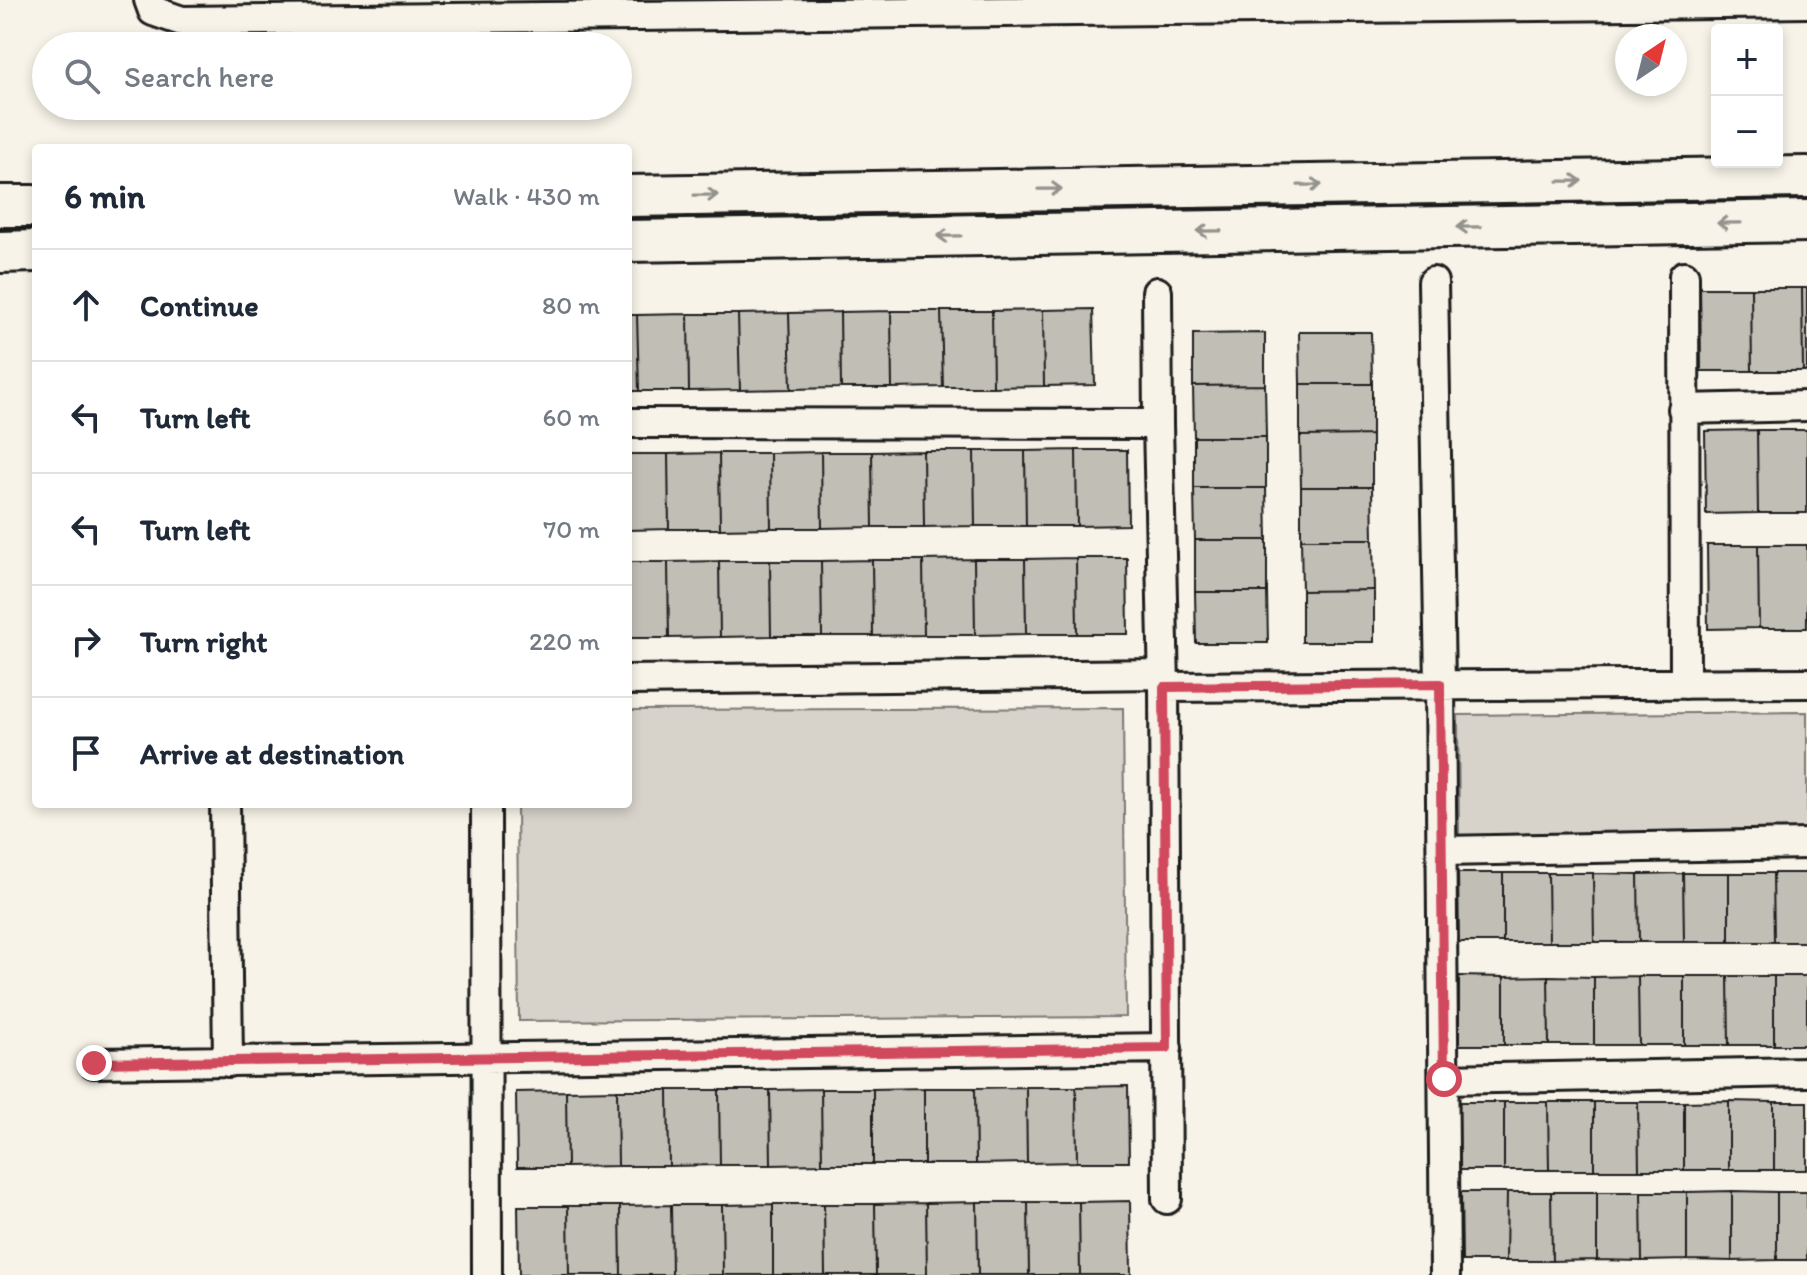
<!DOCTYPE html>
<meta charset="utf-8">
<style>
body{margin:0;font-family:Itim,sans-serif;background:#f6f6f7;color:#1f2937}
.controls{position:absolute;right:24px;top:24px;display:grid;overflow:hidden;border-radius:8px;box-shadow:0 4px 12px #0003}
.controls button{width:72px;height:72px;display:grid;place-items:center;padding:0;border:0;border-bottom:2px solid #e0e1e3;background:#fff;color:#1f2937;font:40px sans-serif}
.compass{position:absolute;left:1615px;top:24px;width:72px;height:72px;border-radius:50%;background:#fff;box-shadow:0 4px 12px #0003;rotate:35deg}
.stop{position:absolute;width:24px;height:24px;margin:-18px;border:6px solid #d1495b;border-radius:50%;background:#fff}
.stop.end{background:#d1495b;border-color:#fff;box-shadow:0 2px 8px #0008}
.list{margin:0;padding:0;list-style:none}
h2{display:flex;justify-content:space-between;align-items:center;height:104px;margin:0;padding:0 32px;font-size:34px}
h2 small{font-size:26px;font-weight:400;color:#747a83}
.list li{display:grid;grid-template-columns:52px 1fr auto;gap:24px;align-items:center;box-sizing:border-box;height:112px;padding:0 32px;border-top:2px solid #e0e1e3}
.list b{display:block;font-size:30px;white-space:nowrap}
.list em{font-size:26px;font-style:normal;color:#747a83}
.icon{flex:none;width:44px;height:44px;fill:none;stroke:currentColor;stroke-width:2;stroke-linecap:round;stroke-linejoin:round}
.map{position:relative;flex:none;width:1807px;height:1275px;overflow:hidden}
.search{position:absolute;background:#fff;box-shadow:0 4px 12px #0003;left:32px;top:32px;width:600px;height:88px;display:flex;align-items:center;gap:20px;box-sizing:border-box;padding:0 28px;border-radius:44px;color:#747a83;font-size:30px}
.panel{position:absolute;background:#fff;box-shadow:0 4px 12px #0003;left:32px;top:144px;width:600px;height:664px;border-radius:8px}
.map>svg:first-child{display:block}
.green{fill:#d7d3cb;stroke:#7a7874;stroke-width:2}
.building{fill:#c0beb5;stroke:#1c1c1c;stroke-width:2}
.lines{fill:none;stroke-linecap:round;stroke-linejoin:round}
.street-casing{stroke:#1c1c1c;stroke-width:34}
.secondary-casing{stroke:#1c1c1c;stroke-width:46}
.street{stroke:#f7f3e8;stroke-width:28}
.secondary{stroke:#f7f3e8;stroke-width:40}
.oneway{stroke:#94928c}
.route{stroke:#d1495b;stroke-width:10}
</style>
<div class="map">
<svg width="1807" height="1275" viewBox="0 0 1807 1275">
<rect width="100%" height="100%" fill="#f7f3e8"/>
<filter id="ink" filterUnits="userSpaceOnUse"><feTurbulence type="fractalNoise" baseFrequency=".0125" numOctaves="2"/><feDisplacementMap in="SourceGraphic" scale="16" xChannelSelector="R" yChannelSelector="G"/><feConvolveMatrix kernelMatrix="1 2 1 2 8 2 1 2 1" color-interpolation-filters="sRGB"/></filter>
<g filter="url(#ink)">
<path class="green" d="M1123,708L1126,1017L519,1021L517,804H628V710Z
M1807,712V833L1459,836L1458,715Z"/>
<path class="building" d="M1700,288H1751L1752,371H1701Z
M1751,288H1802L1803,371H1752Z
M1802,288H1807V371H1803Z
M1093,309L1095,385L1044,386L1043,310Z
M1043,310L1044,386L993,387L992,311Z
M891,311H941L943,387L892,388Z
M891,311L892,388H841L840,312Z
M941,311H992L993,387H943Z
M840,312L841,388L791,389L789,313Z
M789,313L791,389L740,390L738,314Z
M688,314L689,391H639L637,315Z
M688,314H738L740,390L689,391Z
M628,315H637L639,391H628Z
M1299,332H1371L1372,384H1300Z
M1265,333V385L1193,386V334Z
M1300,384H1372V435L1300,436Z
M1265,385L1266,437H1194L1193,386Z
M1757,430L1758,513L1706,514L1705,431Z
M1757,430H1807V513H1758Z
M1372,435V487H1301L1300,436Z
M1194,437H1266V488H1194Z
M1076,450L1077,526H1026L1025,451Z
M1076,450H1127L1128,525L1077,526Z
M923,451H974L975,526L924,527Z
M923,451L924,527H873L872,452Z
M974,451H1025L1026,526H975Z
M821,452L822,528H771L770,453Z
M821,452H872L873,527L822,528Z
M719,453H770L771,528L720,529Z
M719,453L720,529H669L668,454Z
M628,454H668L669,529L628,530Z
M1301,487H1372L1373,539H1301Z
M1194,488H1266L1267,540H1195Z
M1301,539H1373L1374,590L1302,591Z
M1195,540H1267V592H1195Z
M1707,545H1758L1759,628L1708,629Z
M1758,545H1807V628H1759Z
M1076,558H1127L1128,634H1077Z
M1076,558L1077,634H1026L1025,559Z
M974,559L975,635H924L923,560Z
M974,559H1025L1026,634L975,635Z
M872,560H923L924,635L873,636Z
M872,560L873,636H822L821,561Z
M719,561L720,637L669,638L668,562Z
M719,561H770L771,636L720,637Z
M770,561H821L822,636H771Z
M628,562H668L669,638H628Z
M1374,590V642H1302V591Z
M1195,592H1267L1268,643H1196Z
M1458,873H1503V942H1459Z
M1503,873H1548L1549,942H1503Z
M1548,873H1593L1594,942H1549Z
M1593,873L1638,874L1639,942H1594Z
M1683,873L1684,942H1639L1638,874Z
M1683,873H1729V942H1684Z
M1729,873H1773L1774,942H1729Z
M1773,873H1807V942H1774Z
M1459,976L1504,977V1045H1459Z
M1548,976L1594,977V1045H1549Z
M1548,976L1549,1045H1504V977Z
M1638,976L1639,1045H1594V977Z
M1638,976H1684V1045H1639Z
M1684,976H1728L1729,1045H1684Z
M1728,976H1774V1045H1729Z
M1774,976H1807V1045H1774Z
M1128,1086L1129,1162H1077L1076,1087Z
M1026,1087L1027,1163L976,1164L975,1088Z
M1026,1087H1076L1077,1162L1027,1163Z
M924,1088V1164H873V1089Z
M924,1088H975L976,1164H924Z
M821,1089H873V1164H822Z
M821,1089L822,1164L771,1165L770,1090Z
M617,1090L618,1166L567,1167L566,1091Z
M617,1090H668L669,1166H618Z
M668,1090H719L720,1165L669,1166Z
M719,1090H770L771,1165H720Z
M566,1091L567,1167H517L516,1092Z
M1729,1101V1170H1684V1102Z
M1729,1101L1774,1102V1170H1729Z
M1458,1102H1504V1170H1459Z
M1504,1102H1548L1549,1170H1504Z
M1548,1102H1594V1170H1549Z
M1594,1102H1638L1639,1170H1594Z
M1638,1102H1684V1170H1639Z
M1774,1102H1807V1170H1774Z
M1732,1191L1777,1192V1260L1732,1261Z
M1732,1191V1261L1687,1260V1192Z
M1461,1192H1507L1506,1261H1462Z
M1507,1192H1551L1552,1261H1506Z
M1551,1192H1597V1260L1552,1261Z
M1597,1192H1641L1642,1261L1597,1260Z
M1641,1192H1687V1260L1642,1261Z
M1777,1192H1807V1260H1777Z
M1130,1201L1131,1275H1080L1079,1202Z
M977,1202H1028L1029,1275H978Z
M977,1202L978,1275H927L926,1203Z
M1028,1202H1079L1080,1275H1029Z
M926,1203L927,1275H876L875,1204Z
M773,1204H824L825,1275H773Z
M773,1204V1275H723L722,1205Z
M824,1204H875L876,1275H825Z
M671,1205L672,1275H621L620,1206Z
M671,1205H722L723,1275H672Z
M518,1206H568L569,1275H519Z
M568,1206H620L621,1275H569Z"/>
<g class="lines">
<g class="street-casing">
<path id="street" d="M149,0L153,11L182,21L1807,3
M1684,276L1685,684
M1433,282L1440,684L1445,1275
M1157,292L1158,424L1164,687L1167,1199
M1683,409L1807,406
M628,423L1158,424
M628,680L1163,674
M1164,687L1807,683
M225,804L228,1062
M486,804L487,1275
M1442,851L1807,844
M94,1063L1167,1048
M1444,1079L1807,1072"/>
</g>
<g class="secondary-casing">
<path id="secondary" d="M628,196L1807,177
M0,206H36
M628,241L1807,221
M0,252L36,251"/>
</g>
<use href="#street" class="street"/>
<use href="#secondary" class="secondary"/>
</g>
<defs><path id="oneway-shaft" d="M-6 0H5M1.5-3L5.5 0L1.5 3" fill="none" stroke-width="1.6" stroke-linecap="round" stroke-linejoin="round" transform="scale(2)"/></defs>
<g class="oneway">
<use href="#oneway-shaft" transform="translate(1570 181) rotate(-1)"/>
<use href="#oneway-shaft" transform="translate(1310 185) rotate(-1)"/>
<use href="#oneway-shaft" transform="translate(1050 189) rotate(-1)"/>
<use href="#oneway-shaft" transform="translate(706 195) rotate(-1)"/>
<use href="#oneway-shaft" transform="translate(1729 223) rotate(179)"/>
<use href="#oneway-shaft" transform="translate(1469 227) rotate(179)"/>
<use href="#oneway-shaft" transform="translate(1209 231) rotate(179)"/>
<use href="#oneway-shaft" transform="translate(949 236) rotate(179)"/>
</g>
</g>
<g class="lines" filter="url(#ink)">
<path class="route" d="M94,1063L1167,1048L1164,687L1440,684L1444,1079"/>
</g>
</svg>
<div class="controls">
<button>+</button>
<button>−</button>
</div>
<svg class="compass" viewBox="-18 -18 36 36"><path d="M0-13l5 13h-10z" fill="#e53935"/><path d="M0 13l5-13h-10z" fill="#747a83"/></svg>
<div class="stop" style="left:1444px;top:1079px"></div>
<div class="stop end" style="left:94px;top:1063px"></div>
<div class="search"><svg class="icon" aria-label="search" viewBox="0 0 24 24"><circle cx="10" cy="10" r="6"/><path d="M15 15l6 6"/></svg>Search here</div>
<section class="panel">
<h2>6 min<small>Walk · 430 m</small></h2>
<ul class="list">
<li><svg class="icon" aria-label="ahead" viewBox="0 0 24 24"><path d="M12 20V5M6 11l6-6 6 6"/></svg><div><b>Continue</b></div><em>80 m</em></li>
<li><svg class="icon" aria-label="left" viewBox="0 0 24 24"><path d="M17 20v-9H6M10 6l-5 5 5 5"/></svg><div><b>Turn left</b></div><em>60 m</em></li>
<li><svg class="icon" aria-label="left" viewBox="0 0 24 24"><path d="M17 20v-9H6M10 6l-5 5 5 5"/></svg><div><b>Turn left</b></div><em>70 m</em></li>
<li><svg class="icon" aria-label="right" viewBox="0 0 24 24"><path d="M7 20v-9h11M14 6l5 5-5 5"/></svg><div><b>Turn right</b></div><em>220 m</em></li>
<li><svg class="icon" aria-label="arrive" viewBox="0 0 24 24"><path d="M6 21V4h12l-3 4 3 4H6"/></svg><div><b>Arrive at destination</b></div></li>
</ul>
</section>
</div>
